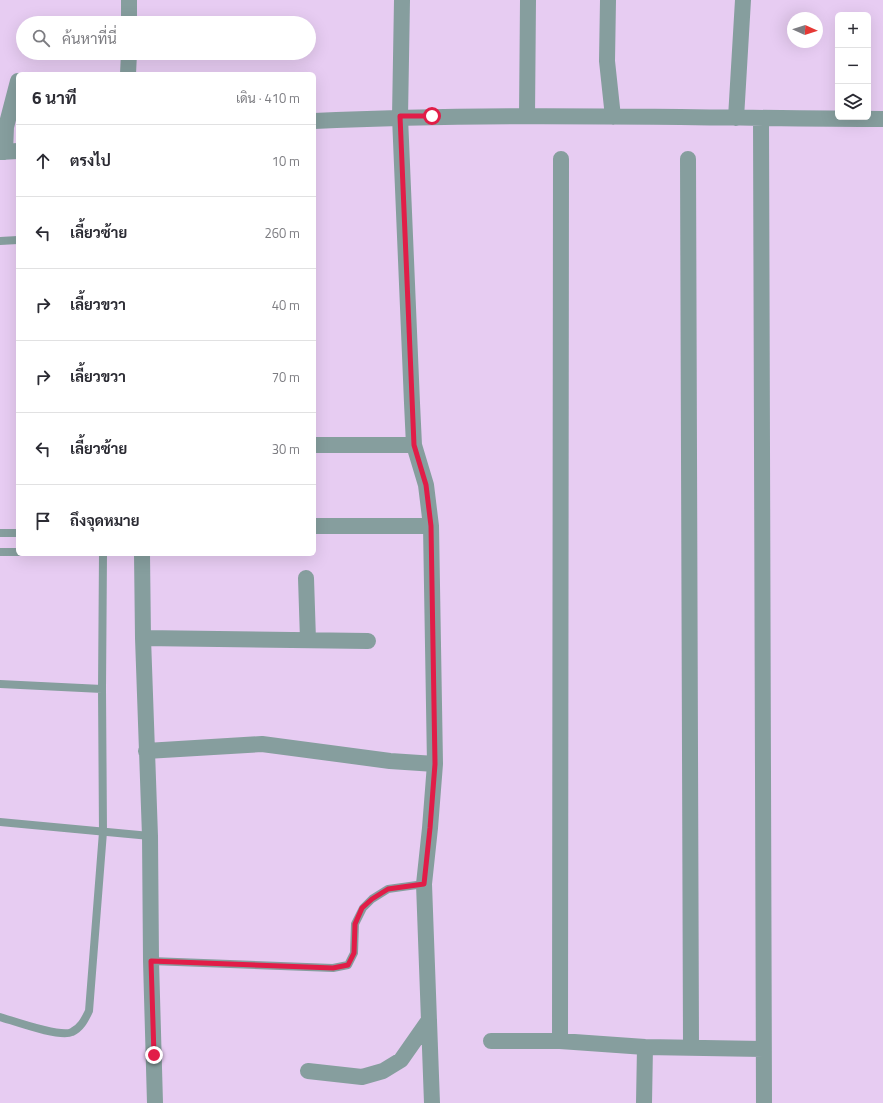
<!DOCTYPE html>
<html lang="th">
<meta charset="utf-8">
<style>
body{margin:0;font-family:"Titillium Web",Sarabun,sans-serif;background:#f2f2f3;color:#2b2b33}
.controls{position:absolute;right:12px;top:12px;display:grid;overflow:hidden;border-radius:6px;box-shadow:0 4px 16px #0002}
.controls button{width:36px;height:36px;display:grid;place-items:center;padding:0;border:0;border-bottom:1px solid #e1e1e2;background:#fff;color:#2b2b33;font:20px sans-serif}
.compass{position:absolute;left:787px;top:12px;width:36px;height:36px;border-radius:50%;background:#fff;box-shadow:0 4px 16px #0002;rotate:93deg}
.stop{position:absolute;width:12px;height:12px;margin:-9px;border:3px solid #e11d48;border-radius:50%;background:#fff}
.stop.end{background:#e11d48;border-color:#fff;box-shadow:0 1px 4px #0008}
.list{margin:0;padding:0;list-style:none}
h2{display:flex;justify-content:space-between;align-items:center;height:52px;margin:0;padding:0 16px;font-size:17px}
h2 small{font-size:13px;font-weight:400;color:#7c7c81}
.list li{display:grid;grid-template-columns:26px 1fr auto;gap:12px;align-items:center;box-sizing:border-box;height:72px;padding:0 16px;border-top:1px solid #e1e1e2}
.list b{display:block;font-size:15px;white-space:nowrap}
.list em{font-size:13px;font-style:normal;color:#7c7c81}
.icon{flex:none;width:22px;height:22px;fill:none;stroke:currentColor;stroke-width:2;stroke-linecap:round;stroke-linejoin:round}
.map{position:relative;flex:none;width:883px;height:1103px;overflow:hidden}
.search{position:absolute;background:#fff;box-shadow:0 4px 16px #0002;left:16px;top:16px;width:300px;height:44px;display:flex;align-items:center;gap:10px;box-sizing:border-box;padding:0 14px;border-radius:22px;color:#7c7c81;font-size:15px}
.panel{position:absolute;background:#fff;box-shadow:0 4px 16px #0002;left:16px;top:72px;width:300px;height:484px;border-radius:6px}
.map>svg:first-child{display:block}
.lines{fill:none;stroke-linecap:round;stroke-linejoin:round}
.service{stroke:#869e9e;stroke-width:8}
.minor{stroke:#869e9e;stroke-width:16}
.route{stroke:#e11d48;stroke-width:5}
</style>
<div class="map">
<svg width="883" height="1103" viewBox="0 0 883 1103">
<rect width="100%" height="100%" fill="#e7ccf2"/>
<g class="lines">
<path class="service" d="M0,241L18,240
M0,533H18
M0,552H18
M0,684L102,689
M0,822L150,836
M151,961L333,968L348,965L354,953L355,924L363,908L372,899L388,889L424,884
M0,1017C14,1021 60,1038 72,1032C81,1028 85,1019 89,1011L103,832L102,689L103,554"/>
<path class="minor" d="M402,0L400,117L412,403L414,445L426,485L431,526L435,764
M608,0L607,61L613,117
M129,23V0
M128,74L129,53
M527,116L528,0
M736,118L743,0
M761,118L764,1103
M314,121C503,112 693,118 883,119
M0,152L18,151
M5,152L6,127L18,81
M688,159L691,1047
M314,445H414
M314,526H431
M142,554L143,638L150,836L151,961L155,1103
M306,578L308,640
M143,638L368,641
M146,751L262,744L390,761L435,764L430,828L424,884L432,1103
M491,1041H560L645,1047L763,1049
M560,1041L561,159
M308,1071L362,1077L383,1071L401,1060L429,1020
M644,1103L645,1047"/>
</g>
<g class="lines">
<path class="route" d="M154,1055L151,961L333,968L348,965L354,953L355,924L362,908L372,899L388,889L424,884L430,828L435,764L431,526L426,485L414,445L400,116H432"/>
</g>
</svg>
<div class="controls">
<button>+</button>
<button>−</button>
<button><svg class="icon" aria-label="layers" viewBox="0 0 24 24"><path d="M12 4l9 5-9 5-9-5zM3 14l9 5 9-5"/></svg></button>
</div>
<svg class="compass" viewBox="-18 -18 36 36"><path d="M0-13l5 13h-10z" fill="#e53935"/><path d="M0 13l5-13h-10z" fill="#7c7c81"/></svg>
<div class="stop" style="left:432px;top:116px"></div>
<div class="stop end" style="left:154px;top:1055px"></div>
<div class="search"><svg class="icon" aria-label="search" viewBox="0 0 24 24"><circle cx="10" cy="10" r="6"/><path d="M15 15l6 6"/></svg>ค้นหาที่นี่</div>
<section class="panel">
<h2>6 นาที<small>เดิน · 410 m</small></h2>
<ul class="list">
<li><svg class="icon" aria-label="ahead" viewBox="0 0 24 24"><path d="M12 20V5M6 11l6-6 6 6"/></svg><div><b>ตรงไป</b></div><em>10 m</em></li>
<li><svg class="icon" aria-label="left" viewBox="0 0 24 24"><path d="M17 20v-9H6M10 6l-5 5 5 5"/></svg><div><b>เลี้ยวซ้าย</b></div><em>260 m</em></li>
<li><svg class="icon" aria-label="right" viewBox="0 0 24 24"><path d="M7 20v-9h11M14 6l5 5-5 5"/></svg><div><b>เลี้ยวขวา</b></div><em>40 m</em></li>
<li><svg class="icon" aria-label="right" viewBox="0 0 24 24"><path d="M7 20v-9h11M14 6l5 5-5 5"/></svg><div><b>เลี้ยวขวา</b></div><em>70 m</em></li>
<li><svg class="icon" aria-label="left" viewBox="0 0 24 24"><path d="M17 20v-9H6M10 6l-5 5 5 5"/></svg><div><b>เลี้ยวซ้าย</b></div><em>30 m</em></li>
<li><svg class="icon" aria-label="arrive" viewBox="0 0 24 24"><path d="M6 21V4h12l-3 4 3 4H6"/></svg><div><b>ถึงจุดหมาย</b></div></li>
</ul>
</section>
</div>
